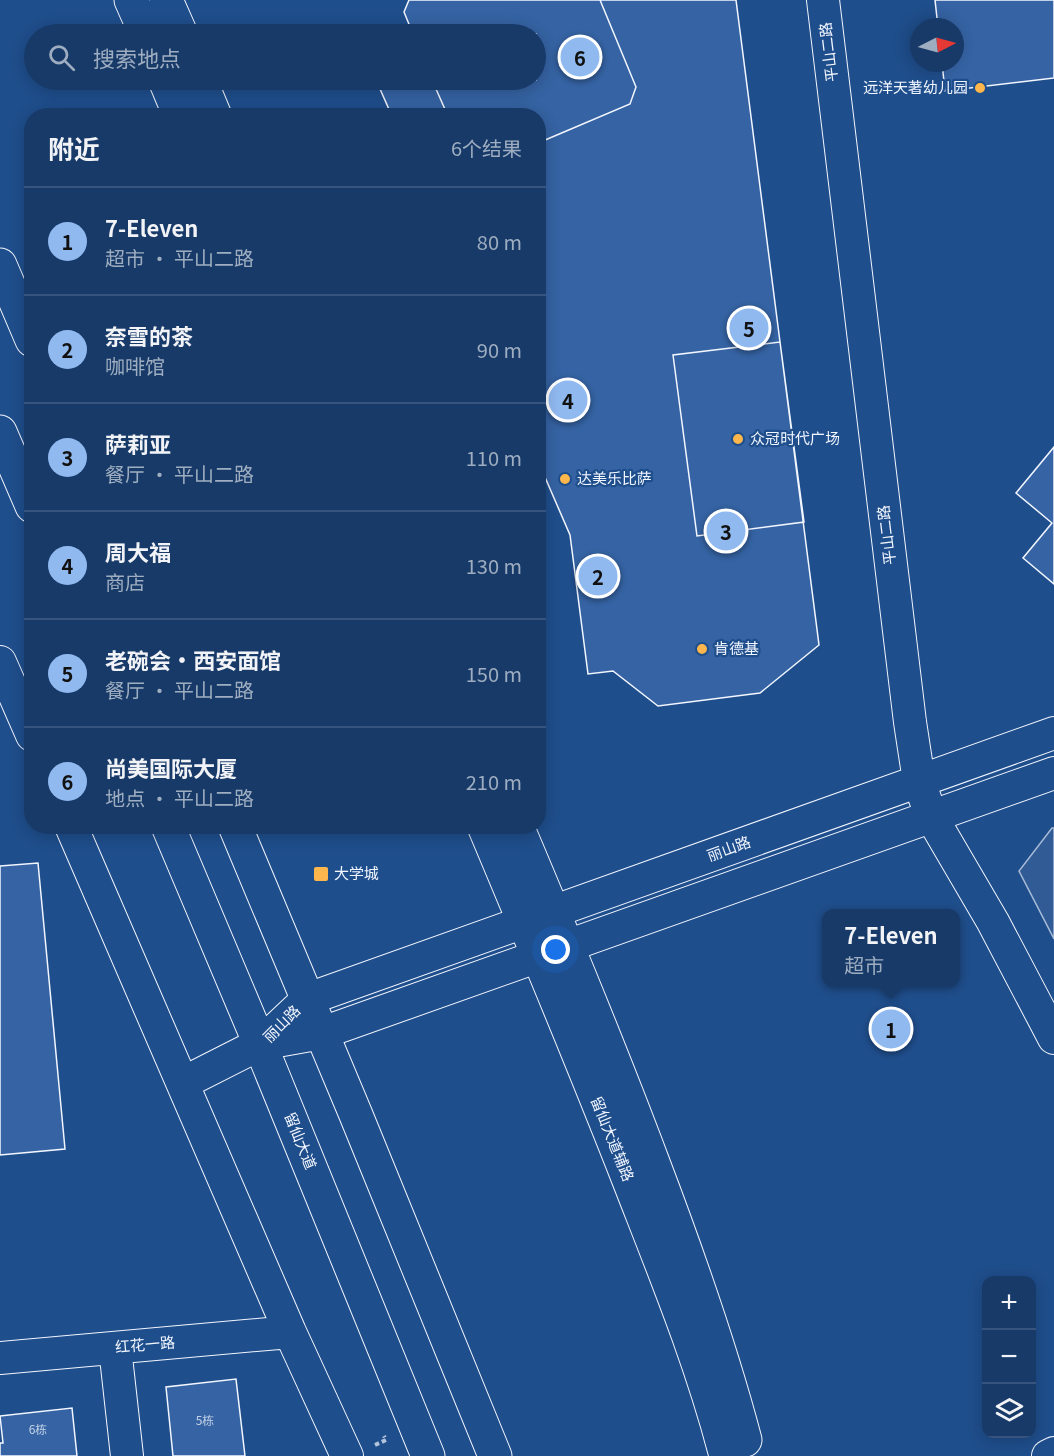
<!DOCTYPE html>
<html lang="zh">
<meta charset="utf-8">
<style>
body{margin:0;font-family:Georgia,"Noto Sans SC",serif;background:#20416f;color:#f1f3f6}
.controls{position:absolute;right:18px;bottom:18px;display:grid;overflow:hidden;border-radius:12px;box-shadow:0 3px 15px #0003}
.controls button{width:54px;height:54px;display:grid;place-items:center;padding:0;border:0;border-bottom:2px solid #36547d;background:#173a69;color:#f1f3f6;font:30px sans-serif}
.compass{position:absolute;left:910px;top:18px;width:54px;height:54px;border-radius:50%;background:#173a69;box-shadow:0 3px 15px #0003;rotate:84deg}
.you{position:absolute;left:556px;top:950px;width:21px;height:21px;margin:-15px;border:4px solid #fff;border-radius:50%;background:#1a73e8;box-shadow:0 0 0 9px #1a73e833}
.badge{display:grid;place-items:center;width:39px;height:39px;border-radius:50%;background:#90b9f0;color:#111;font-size:20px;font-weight:700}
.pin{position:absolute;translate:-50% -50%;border:3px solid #fff;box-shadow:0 2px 6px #0006}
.popup{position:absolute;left:822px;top:909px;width:138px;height:78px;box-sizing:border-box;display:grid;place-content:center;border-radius:12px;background:#173a69;filter:drop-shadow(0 2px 4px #0005);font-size:20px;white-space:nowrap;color:#9eadc0}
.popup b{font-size:22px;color:#f1f3f6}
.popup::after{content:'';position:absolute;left:50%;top:100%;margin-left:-12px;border:12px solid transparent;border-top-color:#173a69}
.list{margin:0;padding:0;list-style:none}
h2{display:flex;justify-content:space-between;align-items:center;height:78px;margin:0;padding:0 24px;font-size:26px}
h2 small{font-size:20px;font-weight:400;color:#9eadc0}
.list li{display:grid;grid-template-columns:39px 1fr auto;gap:18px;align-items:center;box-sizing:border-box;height:108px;padding:0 24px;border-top:2px solid #36547d}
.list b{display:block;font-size:22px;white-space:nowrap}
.list p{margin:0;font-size:20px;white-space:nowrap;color:#9eadc0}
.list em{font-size:20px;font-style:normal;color:#9eadc0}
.icon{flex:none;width:33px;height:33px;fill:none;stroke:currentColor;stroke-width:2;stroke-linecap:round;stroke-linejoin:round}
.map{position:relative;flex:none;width:1054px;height:1456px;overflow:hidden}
.search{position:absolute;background:#173a69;box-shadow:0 3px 15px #0003;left:24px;top:24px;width:522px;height:66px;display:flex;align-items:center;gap:15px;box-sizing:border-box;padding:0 21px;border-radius:33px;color:#9eadc0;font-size:22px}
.panel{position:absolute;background:#173a69;box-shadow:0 3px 15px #0003;left:24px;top:108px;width:522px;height:726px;border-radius:24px}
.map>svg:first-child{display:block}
.parking{fill:#305b95;stroke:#a8bbd7;stroke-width:1.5}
.building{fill:#3563a3;stroke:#f2f6ff;stroke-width:1.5}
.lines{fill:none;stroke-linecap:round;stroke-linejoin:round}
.minor-casing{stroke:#f2f6ff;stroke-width:34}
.major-casing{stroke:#f2f6ff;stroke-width:35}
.path{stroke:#b3c4dc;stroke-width:4;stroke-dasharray:4.5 3;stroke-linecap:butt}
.minor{stroke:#1f4e8c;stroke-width:32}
.major{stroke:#1f4e8c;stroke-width:33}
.poi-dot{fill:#ffb74d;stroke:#1f4e8c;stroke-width:2}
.labels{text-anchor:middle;stroke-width:4.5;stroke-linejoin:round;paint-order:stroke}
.number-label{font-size:12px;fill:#c3d1e8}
.street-label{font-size:15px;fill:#f2f6ff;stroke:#1f4e8c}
.poi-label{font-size:15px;fill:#f2f6ff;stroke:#1f4e8c;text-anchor:start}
</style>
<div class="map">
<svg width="1054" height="1456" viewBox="0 0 1054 1456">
<rect width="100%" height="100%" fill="#1f4e8c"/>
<path class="parking" d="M1052,828H1054V939L1019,871Z"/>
<path class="building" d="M409,0H736L819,645L760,693L658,706L613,671L588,674L570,535L538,461V116H392L376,80H536V34H413L404,12Z
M409,0H600L636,87L630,104L538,143V116H448L432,80H536V34H413L404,12Z
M935,0H1054V78L945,91L942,63H955V27H938Z
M780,342L804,522L697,536L673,355Z
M1054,447V584L1023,558L1052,523L1016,493Z
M38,863L65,1149L0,1155V866Z
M236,1379L245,1456H173L166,1387Z
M72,1408L77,1456H0V1443H3L0,1416Z"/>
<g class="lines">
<g class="minor-casing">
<path id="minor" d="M823,0L910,722L919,781L931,816L993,922L1054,1038
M0,662L32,735
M71,826L290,1332L347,1456
M260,1044L322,1033L1054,773
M183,1083L260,1044L308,999L1054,733
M115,1348L127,1456
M0,1358L290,1332
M1048,1456L1054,1453"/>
</g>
<g class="major-casing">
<path id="major" d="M131,0L146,34
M166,0L181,34
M165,80L180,116
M200,80L215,116
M0,265L32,340
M0,432L32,506
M168,826L260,1044L428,1456
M235,826L356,1115L495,1456
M484,826C534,945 583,1063 630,1183C665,1273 702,1363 726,1456
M517,826C564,937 610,1048 652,1160C687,1252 720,1345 745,1440"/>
</g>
<path class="path" d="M375,1445L386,1440L384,1436"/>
<use href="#minor" class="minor"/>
<use href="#major" class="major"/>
</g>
<g class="poi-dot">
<circle cx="980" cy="88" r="6"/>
<circle cx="738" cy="439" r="6"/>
<circle cx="565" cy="479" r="6"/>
<circle cx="702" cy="649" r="6"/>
<rect x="313" y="866" width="16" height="16" rx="3"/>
</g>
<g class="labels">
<g class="number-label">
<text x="205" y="1425">5栋</text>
<text x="38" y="1434">6栋</text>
</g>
<g class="street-label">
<text transform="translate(829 52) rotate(-97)" y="5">平山二路</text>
<text transform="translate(887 535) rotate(-97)" y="5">平山二路</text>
<text transform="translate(729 849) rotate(-20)" y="5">丽山路</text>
<text transform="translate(282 1024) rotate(-45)" y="5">丽山路</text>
<text transform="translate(612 1139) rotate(68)" y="5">留仙大道辅路</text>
<text transform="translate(300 1141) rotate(68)" y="5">留仙大道</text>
<text transform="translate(145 1345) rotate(-5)" y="5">红花一路</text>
</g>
<g class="poi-label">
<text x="968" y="93" text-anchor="end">远洋天著幼儿园</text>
<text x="750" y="444">众冠时代广场</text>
<text x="577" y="484">达美乐比萨</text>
<text x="714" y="654">肯德基</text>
<text x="334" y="879">大学城</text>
</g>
</g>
</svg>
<div class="controls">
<button>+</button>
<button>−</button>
<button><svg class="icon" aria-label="layers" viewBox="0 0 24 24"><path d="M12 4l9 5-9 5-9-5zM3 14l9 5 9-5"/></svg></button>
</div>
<svg class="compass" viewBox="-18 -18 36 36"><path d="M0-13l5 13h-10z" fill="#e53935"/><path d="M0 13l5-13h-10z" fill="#9eadc0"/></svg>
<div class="you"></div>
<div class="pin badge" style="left:891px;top:1029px">1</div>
<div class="popup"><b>7-Eleven</b>超市</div>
<div class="pin badge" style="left:598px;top:576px">2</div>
<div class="pin badge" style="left:726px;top:531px">3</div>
<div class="pin badge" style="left:568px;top:400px">4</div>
<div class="pin badge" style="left:749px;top:328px">5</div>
<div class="pin badge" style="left:580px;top:57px">6</div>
<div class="search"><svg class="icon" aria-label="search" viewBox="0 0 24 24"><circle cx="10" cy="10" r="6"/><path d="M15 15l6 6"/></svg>搜索地点</div>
<section class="panel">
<h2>附近<small>6个结果</small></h2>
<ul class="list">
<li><span class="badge">1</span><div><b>7-Eleven</b><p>超市 · 平山二路</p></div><em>80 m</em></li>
<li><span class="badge">2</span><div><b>奈雪的茶</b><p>咖啡馆</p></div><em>90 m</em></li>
<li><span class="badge">3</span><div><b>萨莉亚</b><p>餐厅 · 平山二路</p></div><em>110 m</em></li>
<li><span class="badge">4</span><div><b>周大福</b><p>商店</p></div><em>130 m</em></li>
<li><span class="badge">5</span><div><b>老碗会·西安面馆</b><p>餐厅 · 平山二路</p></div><em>150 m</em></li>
<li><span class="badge">6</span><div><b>尚美国际大厦</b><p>地点 · 平山二路</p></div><em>210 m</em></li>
</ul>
</section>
</div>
